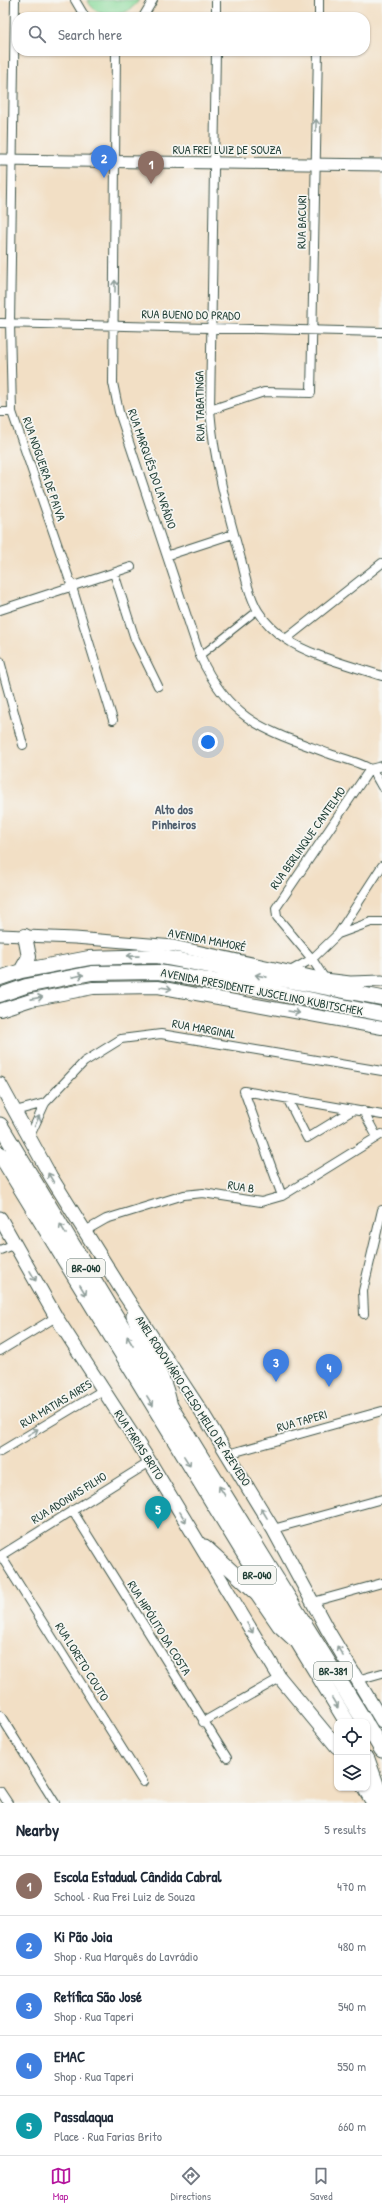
<!DOCTYPE html>
<meta charset="utf-8">
<style>
body{margin:0;font-family:"Patrick Hand",sans-serif;background:#f2f2f3;color:#1f2937}
.controls{position:absolute;right:12px;bottom:12px;display:grid;overflow:hidden;border-radius:8px;box-shadow:0 1px 3px #0004}
.controls button{width:36px;height:36px;display:grid;place-items:center;padding:0;border:0;border-bottom:1px solid #e0e1e3;background:#fff;color:#1f2937;font:20px sans-serif}
.you{position:absolute;left:208px;top:742px;width:14px;height:14px;margin:-10px;border:3px solid #fff;border-radius:50%;background:#1a73e8;box-shadow:0 0 0 6px #1a73e833}
.badge{display:grid;place-items:center;width:26px;height:26px;border-radius:50%;background:#b5179e;color:#fff;font-size:13px;font-weight:700}
.pin{position:absolute;translate:-50% -33px;filter:drop-shadow(0 1px 2px #0008)}
.pin::after{content:'';position:absolute;top:21px;width:14px;height:12px;background:inherit;clip-path:polygon(0 0,100% 0,50% 100%)}
.list{margin:0;padding:0;list-style:none}
h2{display:flex;justify-content:space-between;align-items:center;height:52px;margin:0;padding:0 16px;font-size:17px}
h2 small{font-size:13px;font-weight:400;color:#747a83}
.list li{display:grid;grid-template-columns:26px 1fr auto;gap:12px;align-items:center;box-sizing:border-box;height:60px;padding:0 16px;border-top:1px solid #e0e1e3}
.list b{display:block;font-size:15px;white-space:nowrap}
.list p{margin:0;font-size:13px;white-space:nowrap;color:#747a83}
.list em{font-size:13px;font-style:normal;color:#747a83}
.icon{flex:none;width:22px;height:22px;fill:none;stroke:currentColor;stroke-width:2;stroke-linecap:round;stroke-linejoin:round}
.map{position:relative;flex:none;width:382px;height:1803px;overflow:hidden}
.search{position:absolute;background:#fff;box-shadow:0 1px 3px #0004;left:12px;right:12px;top:12px;height:44px;display:flex;align-items:center;gap:10px;box-sizing:border-box;padding:0 14px;border-radius:16px;color:#747a83;font-size:15px}
.sheet{height:352px;background:#fff}
nav{display:flex;justify-content:space-around;align-items:center;box-sizing:border-box;height:56px;border-top:1px solid #e0e1e3;background:#fff;font-size:11px;color:#747a83}
nav a{display:grid;justify-items:center;gap:2px}
nav .on{color:#b5179e}
.map>svg:first-child{display:block}
.green{fill:#88da9a;stroke:#548c67}
.lines{fill:none;stroke-linecap:round;stroke-linejoin:round}
.pedestrian-casing{stroke:#3f554a;stroke-width:8}
.minor-casing{stroke:#3f554a;stroke-width:10}
.tertiary-casing{stroke:#3f554a;stroke-width:13}
.secondary-casing{stroke:#3f554a;stroke-width:14}
.primary-casing{stroke:#3f554a;stroke-width:15}
.trunk-casing{stroke:#3f554a;stroke-width:16}
.motorway-casing{stroke:#3f554a;stroke-width:17}
.pedestrian{stroke:#fff;stroke-width:6}
.minor{stroke:#fff;stroke-width:8}
.tertiary{stroke:#fff;stroke-width:11}
.secondary{stroke:#fff;stroke-width:12}
.primary{stroke:#fff;stroke-width:13}
.trunk{stroke:#fff;stroke-width:14}
.motorway{stroke:#fff;stroke-width:15}
.oneway{stroke:#8f9e9a}
.labels{text-anchor:middle;stroke-width:3.5;stroke-linejoin:round;paint-order:stroke}
.shield{fill:#f6f6f2;stroke:#60746d;stroke-width:1}
.shield-label{font-size:11px;font-weight:bold;fill:#1f3d34}
.street-label{font-size:12px;fill:#1f3d34;stroke:#f6f6f2}
.neighbourhood-label{font-size:13px;font-weight:bold;fill:#515f6e;stroke:#f6f6f2}
</style>
<div class="map">
<svg width="382" height="1803" viewBox="0 0 382 1803">
<rect width="100%" height="100%" fill="#f6f6f2"/>
<filter id="ink" filterUnits="userSpaceOnUse"><feTurbulence type="fractalNoise" baseFrequency=".025" numOctaves="2"/><feDisplacementMap in="SourceGraphic" scale="8" xChannelSelector="R" yChannelSelector="G"/><feConvolveMatrix kernelMatrix="1 2 1 2 8 2 1 2 1" color-interpolation-filters="sRGB"/></filter>
<filter id="wash" filterUnits="userSpaceOnUse"><feTurbulence type="fractalNoise" baseFrequency=".012" numOctaves="4" result="noise"/><feDisplacementMap in="SourceGraphic" scale="16" xChannelSelector="R" yChannelSelector="G"/><feGaussianBlur stdDeviation="0.9" result="paint"/><feColorMatrix in="noise" values="0 0 0 0 0 0 0 0 0 0 0 0 0 0 0 0 0 1.4 0 .05"/><feComposite in="paint" operator="in"/></filter>
<g filter="url(#wash)">
<rect width="100%" height="100%" fill="#f2dfc5"/>
<path class="green" d="M87,0H139C126,19 99,22 87,0Z"/>
</g>
<g filter="url(#ink)">
<g class="lines">
<g class="pedestrian-casing">
<path id="pedestrian" d="M200,656L258,610"/>
</g>
<g class="minor-casing">
<path id="minor" d="M15,0L10,323L12,412L72,587L113,720
M75,0L85,17
M143,17L153,0
M216,17V0
M319,17V0
M116,51L113,383L119,412L200,656C231,723 266,730 330,754C341,758 362,763 370,769C375,773 379,782 382,787
M216,51L210,410C214,461 227,510 241,559C245,576 249,595 258,611C265,622 275,632 286,639C310,656 353,666 382,676
M0,323L382,332
M210,410L264,392L311,393L318,51
M0,412H12
M169,555L233,534
M114,573L135,639L158,686
M0,610L131,567
M286,639L382,563
M0,661L23,745
M370,769L382,766
M338,934L371,922H382
M292,970L312,959L338,934L382,866
M325,979L312,959L277,917L276,908L370,769
M287,1098L307,1138L353,1110
M15,1111L45,1103
M363,1111L377,1137
M29,1138L45,1103L84,1062L121,1039L161,1034L382,1071
M282,1196L244,1091L382,1115
M85,1231L106,1219L184,1195L203,1193L261,1202L282,1196L382,1134
M0,1250L10,1246L17,1250
M364,1314L363,1291L382,1210
M0,1351L56,1317
M0,1452L103,1390
M228,1454L382,1411
M72,1510L227,1758
M273,1529L382,1499
M0,1556L150,1462
M1,1556L143,1782
M313,1602L382,1583
M357,1680L382,1673
M0,1715L55,1803
M203,1722L280,1678
M0,1791L8,1803"/>
</g>
<g class="tertiary-casing">
<path id="tertiary" d="M0,160L382,165
M0,935L75,938L174,946L325,979L350,982L382,981"/>
</g>
<g class="secondary-casing">
<path id="secondary" d="M0,1010L31,1000L93,988L158,987L382,1028"/>
</g>
<g class="primary-casing">
<path id="primary" d="M0,1084L51,1177L126,1297L203,1414L273,1529L327,1629L382,1721
M0,1218L56,1317L150,1462L280,1678L337,1747
M133,1316C144,1346 163,1371 170,1402
M205,1546L257,1594L279,1626L293,1639
M364,1788L373,1803"/>
</g>
<g class="trunk-casing">
<path id="trunk" d="M21,971L29,957L25,936
M0,978L21,971L89,958L157,956L382,998
M0,995L26,986L92,973L158,972L244,986L382,1014"/>
</g>
<g class="motorway-casing">
<path id="motorway" d="M0,1125L196,1449L365,1722
M0,1154L347,1722
M367,1725L382,1750
M367,1759L382,1801"/>
</g>
<use href="#pedestrian" class="pedestrian"/>
<use href="#minor" class="minor"/>
<use href="#tertiary" class="tertiary"/>
<use href="#secondary" class="secondary"/>
<use href="#primary" class="primary"/>
<use href="#trunk" class="trunk"/>
<use href="#motorway" class="motorway"/>
</g>
<defs><path id="oneway-shaft" d="M-6 0H5M1.5-3L5.5 0L1.5 3" fill="none" stroke-width="1.6" stroke-linecap="round" stroke-linejoin="round"/></defs>
<g class="oneway">
<use href="#oneway-shaft" transform="translate(316 125) rotate(-88)"/>
<use href="#oneway-shaft" transform="translate(115 286) rotate(-90)"/>
<use href="#oneway-shaft" transform="translate(133 956) rotate(-179)"/>
<use href="#oneway-shaft" transform="translate(78 976) rotate(-11)"/>
<use href="#oneway-shaft" transform="translate(261 976) rotate(-169)"/>
<use href="#oneway-shaft" transform="translate(166 988) rotate(9)"/>
<use href="#oneway-shaft" transform="translate(37 998) rotate(-11)"/>
<use href="#oneway-shaft" transform="translate(294 1012) rotate(10)"/>
<use href="#oneway-shaft" transform="translate(37 1121) rotate(-66)"/>
<use href="#oneway-shaft" transform="translate(51 1178) rotate(-121)"/>
<use href="#oneway-shaft" transform="translate(63 1229) rotate(-121)"/>
<use href="#oneway-shaft" transform="translate(33 1276) rotate(60)"/>
<use href="#oneway-shaft" transform="translate(83 1290) rotate(59)"/>
<use href="#oneway-shaft" transform="translate(130 1341) rotate(-121)"/>
<use href="#oneway-shaft" transform="translate(150 1401) rotate(58)"/>
<use href="#oneway-shaft" transform="translate(33 1432) rotate(-31)"/>
<use href="#oneway-shaft" transform="translate(187 1461) rotate(58)"/>
<use href="#oneway-shaft" transform="translate(222 1491) rotate(-122)"/>
<use href="#oneway-shaft" transform="translate(264 1513) rotate(-121)"/>
<use href="#oneway-shaft" transform="translate(183 1517) rotate(59)"/>
<use href="#oneway-shaft" transform="translate(250 1628) rotate(59)"/>
<use href="#oneway-shaft" transform="translate(340 1651) rotate(-121)"/>
<use href="#oneway-shaft" transform="translate(335 1703) rotate(59)"/>
</g>
</g>
<g class="labels">
<g class="shield">
<rect x="67" y="1259" width="38" height="18" rx="3"/>
<rect x="238" y="1566" width="38" height="18" rx="3"/>
<rect x="314" y="1662" width="38" height="18" rx="3"/>
</g>
<g class="shield-label">
<text x="86" y="1272">BR-040</text>
<text x="257" y="1579">BR-040</text>
<text x="333" y="1675">BR-381</text>
</g>
<g class="street-label">
<text x="227" y="154">RUA FREI LUIZ DE SOUZA</text>
<text transform="translate(302 222) rotate(-89)" y="4">RUA BACURI</text>
<text transform="translate(191 315) rotate(1)" y="4">RUA BUENO DO PRADO</text>
<text transform="translate(200 406) rotate(-91)" y="4">RUA TABATINGA</text>
<text transform="translate(44 469) rotate(71)" y="4">RUA NOGUEIRA DE PAIVA</text>
<text transform="translate(152 469) rotate(71)" y="4">RUA MARQUÊS DO LAVRÁDIO</text>
<text transform="translate(308 838) rotate(-55)" y="4">RUA BERLINQUE CANTELMO</text>
<text transform="translate(207 940) rotate(11)" y="4">AVENIDA MAMORÉ</text>
<text transform="translate(262 992) rotate(11)" y="4">AVENIDA PRESIDENTE JUSCELINO KUBITSCHEK</text>
<text transform="translate(204 1029) rotate(10)" y="4">RUA MARGINAL</text>
<text transform="translate(241 1187) rotate(9)" y="4">RUA B</text>
<text transform="translate(193 1401) rotate(57)" y="4">ANEL RODOVIÁRIO CELSO MELLO DE AZEVEDO</text>
<text transform="translate(56 1404) rotate(-31)" y="4">RUA MATIAS AIRES</text>
<text transform="translate(302 1421) rotate(-16)" y="4">RUA TAPERI</text>
<text transform="translate(139 1445) rotate(57)" y="4">RUA FARIAS BRITO</text>
<text transform="translate(69 1498) rotate(-32)" y="4">RUA ADONIAS FILHO</text>
<text transform="translate(159 1628) rotate(58)" y="4">RUA HIPÓLITO DA COSTA</text>
<text transform="translate(82 1662) rotate(58)" y="4">RUA LORETO COUTO</text>
</g>
<g class="neighbourhood-label">
<text x="174" y="814">Alto dos<tspan x="174" dy="15">Pinheiros</tspan></text>
</g>
</g>
</svg>
<div class="controls">
<button><svg class="icon" aria-label="locate" viewBox="0 0 24 24"><circle cx="12" cy="12" r="6"/><path d="M12 2v4M12 18v4M2 12h4M18 12h4"/></svg></button>
<button><svg class="icon" aria-label="layers" viewBox="0 0 24 24"><path d="M12 4l9 5-9 5-9-5zM3 14l9 5 9-5"/></svg></button>
</div>
<div class="you"></div>
<div class="pin badge" style="left:151px;top:184px;background:#8d6e63">1</div>
<div class="pin badge" style="left:104px;top:178px;background:#3f7fe0">2</div>
<div class="pin badge" style="left:276px;top:1382px;background:#3f7fe0">3</div>
<div class="pin badge" style="left:329px;top:1387px;background:#3f7fe0">4</div>
<div class="pin badge" style="left:158px;top:1529px;background:#0f9aa8">5</div>
<div class="search"><svg class="icon" aria-label="search" viewBox="0 0 24 24"><circle cx="10" cy="10" r="6"/><path d="M15 15l6 6"/></svg>Search here</div>
</div>
<section class="sheet">
<h2>Nearby<small>5 results</small></h2>
<ul class="list">
<li><span class="badge" style="background:#8d6e63">1</span><div><b>Escola Estadual Cândida Cabral</b><p>School · Rua Frei Luiz de Souza</p></div><em>470 m</em></li>
<li><span class="badge" style="background:#3f7fe0">2</span><div><b>Ki Pão Joia</b><p>Shop · Rua Marquês do Lavrádio</p></div><em>480 m</em></li>
<li><span class="badge" style="background:#3f7fe0">3</span><div><b>Retífica São José</b><p>Shop · Rua Taperi</p></div><em>540 m</em></li>
<li><span class="badge" style="background:#3f7fe0">4</span><div><b>EMAC</b><p>Shop · Rua Taperi</p></div><em>550 m</em></li>
<li><span class="badge" style="background:#0f9aa8">5</span><div><b>Passalaqua</b><p>Place · Rua Farias Brito</p></div><em>660 m</em></li>
</ul>
</section>
<nav>
<a class="on"><svg class="icon" aria-label="map" viewBox="0 0 24 24"><path d="M3 6l6-2 6 2 6-2v14l-6 2-6-2-6 2zM9 4v14M15 6v14"/></svg>Map</a>
<a><svg class="icon" aria-label="directions" viewBox="0 0 24 24"><path d="M12 3l9 9-9 9-9-9zM9 14v-3h6M13 9l2 2-2 2"/></svg>Directions</a>
<a><svg class="icon" aria-label="saved" viewBox="0 0 24 24"><path d="M7 4h10v16l-5-4-5 4z"/></svg>Saved</a>
</nav>
